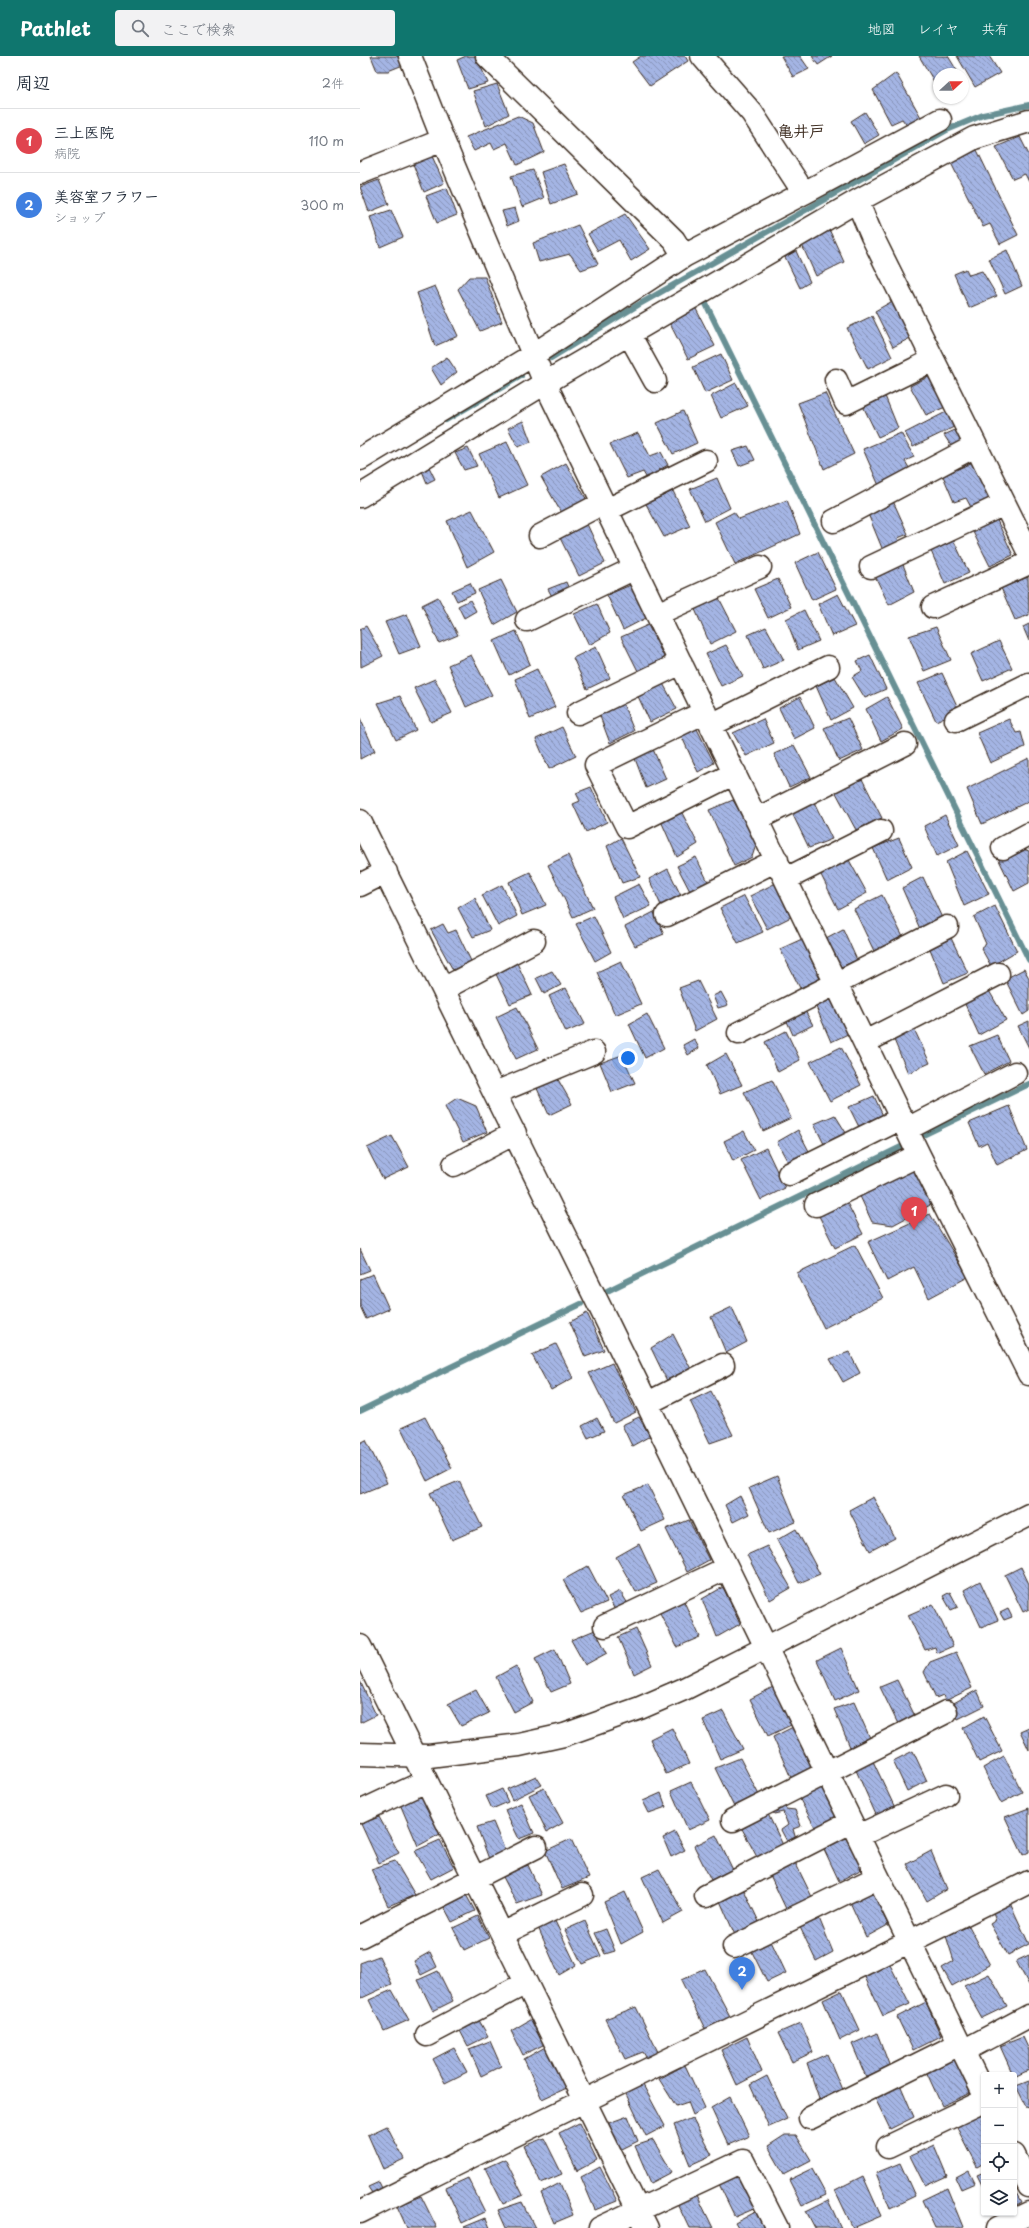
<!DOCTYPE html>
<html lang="ja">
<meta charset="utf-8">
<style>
body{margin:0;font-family:"Playpen Sans","Klee One",sans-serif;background:#f2f2f3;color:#1f2937}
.controls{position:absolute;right:12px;bottom:12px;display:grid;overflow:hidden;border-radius:4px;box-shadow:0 1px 3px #0004}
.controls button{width:36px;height:36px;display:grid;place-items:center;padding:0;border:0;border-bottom:1px solid #e0e1e3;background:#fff;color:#1f2937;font:20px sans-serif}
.compass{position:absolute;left:573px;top:12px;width:36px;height:36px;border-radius:50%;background:#fff;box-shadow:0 1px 3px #0004;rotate:69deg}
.you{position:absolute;left:268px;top:1002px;width:14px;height:14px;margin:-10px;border:3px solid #fff;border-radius:50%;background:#1a73e8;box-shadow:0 0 0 6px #1a73e833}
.badge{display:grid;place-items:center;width:26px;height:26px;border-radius:50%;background:#0f766e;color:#fff;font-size:13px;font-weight:700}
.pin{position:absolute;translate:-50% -33px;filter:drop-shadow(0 1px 2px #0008)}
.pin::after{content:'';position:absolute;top:21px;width:14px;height:12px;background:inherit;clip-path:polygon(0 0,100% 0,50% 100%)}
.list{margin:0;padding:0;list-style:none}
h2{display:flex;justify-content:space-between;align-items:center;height:52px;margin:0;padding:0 16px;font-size:17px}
h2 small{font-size:13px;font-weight:400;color:#747a83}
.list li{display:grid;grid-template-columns:26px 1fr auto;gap:12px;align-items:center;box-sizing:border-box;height:64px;padding:0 16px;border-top:1px solid #e0e1e3}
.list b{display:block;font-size:15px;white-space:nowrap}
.list p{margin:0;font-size:13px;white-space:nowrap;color:#747a83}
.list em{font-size:13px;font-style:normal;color:#747a83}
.icon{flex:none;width:22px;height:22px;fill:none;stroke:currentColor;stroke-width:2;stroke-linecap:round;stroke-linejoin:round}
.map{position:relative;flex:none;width:669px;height:2172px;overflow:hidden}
header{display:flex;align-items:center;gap:24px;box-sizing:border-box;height:56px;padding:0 20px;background:#0f766e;color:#fff}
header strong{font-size:19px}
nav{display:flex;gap:22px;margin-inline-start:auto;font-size:14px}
.search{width:280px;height:36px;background:#f2f2f3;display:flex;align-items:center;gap:10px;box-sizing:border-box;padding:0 14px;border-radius:4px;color:#747a83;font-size:15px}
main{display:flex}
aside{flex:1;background:#fff}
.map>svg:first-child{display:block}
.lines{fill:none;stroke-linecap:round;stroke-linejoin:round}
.stream{stroke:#679094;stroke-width:6}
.building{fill:url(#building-back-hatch);stroke:#3b2a1e}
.minor-casing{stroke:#3b2a1e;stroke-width:25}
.tertiary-casing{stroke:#3b2a1e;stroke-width:25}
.minor{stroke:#fff;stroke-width:22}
.tertiary{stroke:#fff;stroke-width:22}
.labels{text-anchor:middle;stroke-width:3;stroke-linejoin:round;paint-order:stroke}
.quarter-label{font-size:16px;font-weight:bold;fill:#3b2a1e;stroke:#fff}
</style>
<header>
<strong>Pathlet</strong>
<div class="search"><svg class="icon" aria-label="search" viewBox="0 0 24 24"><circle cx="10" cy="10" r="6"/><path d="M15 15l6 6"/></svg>ここで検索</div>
<nav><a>地図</a><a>レイヤ</a><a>共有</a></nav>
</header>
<main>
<aside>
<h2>周辺<small>2件</small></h2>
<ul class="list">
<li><span class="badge" style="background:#e0444e">1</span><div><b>三上医院</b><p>病院</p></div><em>110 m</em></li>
<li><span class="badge" style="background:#3f7fe0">2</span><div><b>美容室フラワー</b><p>ショップ</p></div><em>300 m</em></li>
</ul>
</aside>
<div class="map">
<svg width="669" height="2172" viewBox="0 0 669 2172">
<defs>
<pattern id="building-back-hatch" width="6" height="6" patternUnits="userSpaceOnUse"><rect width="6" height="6" fill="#a4b5e4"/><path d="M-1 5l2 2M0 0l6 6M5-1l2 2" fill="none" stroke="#8793b8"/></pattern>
</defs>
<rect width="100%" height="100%" fill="#fff"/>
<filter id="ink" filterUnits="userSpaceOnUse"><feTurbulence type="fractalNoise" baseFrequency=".025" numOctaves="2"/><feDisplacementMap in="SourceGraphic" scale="8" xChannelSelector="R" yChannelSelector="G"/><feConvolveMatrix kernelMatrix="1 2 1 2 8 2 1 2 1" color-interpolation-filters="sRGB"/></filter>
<g filter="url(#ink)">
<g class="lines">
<path class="stream" d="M345,246L669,904
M191,302L278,249L587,74L623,59L669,49
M86,364L161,320
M563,1079L669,1028
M243,1237L543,1090
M0,1355L221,1248"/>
</g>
<path class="building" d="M11,0H39L43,9L28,15H17Z
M106,0H116L128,27L108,33L97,4Z
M281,0H325L328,5L290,30L272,6Z
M421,0H440L449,13L433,21Z
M452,0H472L458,9Z
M559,0H588L599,18H579V34Z
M597,0H629L640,17L615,31Z
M536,17L562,63L548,71L542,63L531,68L513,34Z
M137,28L149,58L126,70L113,35Z
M505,56L519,79L504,88L491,65Z
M158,60L173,67L184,96L157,109L147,87L134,93L131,87L114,95L106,81Z
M660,81L669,99V126L665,118L653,123L636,91Z
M617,94L658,179L640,188L630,168L623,171L591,107Z
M72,100L84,127L64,136L53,108Z
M204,108L218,138L191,148L181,116Z
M173,114L184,142L162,151L151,120Z
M19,124L29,148L9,156L0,131Z
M87,132L97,159L77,167L66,140Z
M155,152L159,165L147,170L142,155Z
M31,154L43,181L20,191L10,161Z
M265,158L290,193L271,205L259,184L238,195L228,178Z
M218,169L238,208L221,214L210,198L179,206L173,187Z
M468,171L484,206L456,220L441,187Z
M647,194L662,230L645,238L629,203Z
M436,195L450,226L440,232L425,201Z
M606,213L609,219L622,215L637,240L609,252L594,218Z
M109,221H125L142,266L120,275L98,233Z
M75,230L98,280L75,290L57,237Z
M536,243L554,280L533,291L515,255Z
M335,251L355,290L328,303L309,266Z
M512,260L532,301L508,313L487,272Z
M361,298L373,324L345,337L333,311Z
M87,301L97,316L81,329L71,312Z
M572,319L588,350L566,359L550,330Z
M376,327L388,350L361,362L351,340Z
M465,337L494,398L464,413L438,347Z
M525,340L538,372L518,381L502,348Z
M323,355L337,387L313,398L297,367Z
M588,355L596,370L553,391L545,377Z
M163,365L171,386L158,391L148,372Z
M595,374L602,384L591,390L584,379Z
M278,377L290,400L301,396L308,409L299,414L301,420L289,426L283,416L267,422L250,388Z
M541,377L554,401L545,405L552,417L520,432L503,393Z
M147,386L167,429L139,442L119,398Z
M388,390L395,404L379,410L372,395Z
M108,392L117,410L104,414L95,397Z
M613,406L631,445L613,455L606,442L594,446L583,420Z
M206,407L228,446L203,460L181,421Z
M69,411L75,423L67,427L62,415Z
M357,422L370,452L345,465L330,433Z
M313,435L330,470L304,481L286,448Z
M427,444L440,478L375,508L355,466L374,456L379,463Z
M533,445L548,478L538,482L540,489L524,497L508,458Z
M112,454L134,496L107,511L87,465Z
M635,460L653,499L630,510L611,472Z
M227,468L245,507L219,520L200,482Z
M594,485L609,517L585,528L571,495Z
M458,496L476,533L452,544L435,507Z
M542,506L554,536L529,549L514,518Z
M668,521L669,559L655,564L641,532Z
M418,523L431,551L408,562L394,533Z
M141,524L157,556L134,569L118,534Z
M206,526L211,538L195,546L188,533Z
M110,527L115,537L97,545L92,535Z
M273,528L288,561L263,574L247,539Z
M478,538L495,570L472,580L458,548Z
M358,540L376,575L350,588L334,551Z
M78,541L98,579L79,587L62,549Z
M110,544L116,555L104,562L98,550Z
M237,548L250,577L229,589L214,558Z
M444,554L459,585L438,594L426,563Z
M47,558L61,590L39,598L25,566Z
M669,568V585L663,571Z
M288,569L306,605L279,617L261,581Z
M6,570L23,600L1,611L0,573Z
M406,571L424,604L403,613L388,579Z
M576,571L591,604L564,615L549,580Z
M156,575L170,608L149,619L134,585Z
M639,585L652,612L623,625L611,598Z
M366,589L383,620L361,630L346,598Z
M236,591L250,622L227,633L213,602Z
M111,599L132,639L106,651L88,609Z
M510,599L526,633L505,642L492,621L502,615L497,605Z
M177,613L195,651L170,663L155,623Z
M582,617L599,654L576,665L558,627Z
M475,621L493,652L471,664L456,630Z
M300,622L317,653L290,666L275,634Z
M75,623L92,657L71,666L54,632Z
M40,640L56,674L36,684L18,647Z
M440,641L455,672L434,683L419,652Z
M527,641L543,673L521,685L506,653Z
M262,645L274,675L250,687L238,655Z
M0,662L15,695L0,703Z
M488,662L503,694L479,705L464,672Z
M403,663L414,687L386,700L373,677Z
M649,663L656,677L661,676L665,691L630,707L617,677Z
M202,671L216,700L189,713L176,683Z
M336,671L354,707L338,716L321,679Z
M434,689L451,721L429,731L414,698Z
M292,691L306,723L286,732L274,700Z
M669,702V745L622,768L607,733Z
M500,719L522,762L496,774L474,733Z
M231,731L247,766L226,776L213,748L220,745L216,737Z
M373,744L397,786L392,801L374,810L349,754Z
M453,744L472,783L449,792L431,755Z
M321,755L338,788L317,801L301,765Z
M585,759L599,789L577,800L564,770Z
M261,782L280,821L262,827L247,790Z
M539,782L552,811L527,824L513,792Z
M663,793L669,795V827L654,835L638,802Z
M607,795L629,838L604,850L586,806Z
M208,799L233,852L213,861L188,809Z
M336,801L351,832L333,841L317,810Z
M489,804L507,837L478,853L460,817Z
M308,813L324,846L304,856L289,823Z
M170,816L186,849L162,859L149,826Z
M563,821L582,862L560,873L542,832Z
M418,826L435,859L407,873L390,840Z
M279,828L291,850L263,863L253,841Z
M142,829L157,860L138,870L122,839Z
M522,839L543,881L514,895L494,853Z
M384,840L403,876L378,887L360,852Z
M115,842L130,874L113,881L98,852Z
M635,850L657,895L631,910L621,892L626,888L614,861Z
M294,856L304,878L275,890L265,871Z
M234,860L251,896L235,905L216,868Z
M83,868L88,877L96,874L111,905L93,914L71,874Z
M483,873L497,904L481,911L466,882Z
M591,882L608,917L584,927L570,893Z
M442,883L460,923L440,932L420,893Z
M261,905L281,948L255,959L237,916Z
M157,907L172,939L150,948L135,916Z
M664,913L669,922V955L663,959L645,923Z
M192,915L201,929L184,938L176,922Z
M338,925L357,963L335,975L319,932Z
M206,932L225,968L206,976L189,940Z
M628,933L646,964L619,979L604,946Z
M361,936L368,949L358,952L353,940Z
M473,942L490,977L471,986L456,951Z
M157,951L178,993L156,1003L136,961Z
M444,953L453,969L433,979L426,963Z
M287,958L304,992L285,1002L269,968Z
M669,965V992L658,970Z
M554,973L570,1007L548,1017L534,984Z
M426,975L440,1004L418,1016L405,986Z
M637,979L649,1005L624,1018L610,990Z
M334,983L339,992L328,999L323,989Z
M481,991L501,1029L470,1045L450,1006Z
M366,998L382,1029L360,1038L347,1009Z
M262,999L275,1027L252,1036L240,1007Z
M196,1020L212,1048L189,1059L175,1028Z
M412,1024L431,1062L403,1075L384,1036Z
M514,1040L524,1062L500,1073L489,1051Z
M97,1042L116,1050L127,1076L103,1086L85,1050Z
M649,1050L667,1094L637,1109L627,1086L619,1090L609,1067Z
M475,1059L488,1080L466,1092L454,1068Z
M438,1074L451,1099L430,1110L417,1086Z
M384,1075L394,1094L373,1105L364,1085Z
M32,1080L49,1111L23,1123L7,1092Z
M406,1092L425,1132L401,1144L381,1104Z
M559,1114L574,1147L533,1169L512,1166L499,1138L540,1115Z
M485,1143L503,1178L475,1192L457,1156Z
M570,1158L608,1221L569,1242L554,1211L527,1225L508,1186Z
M495,1189L523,1242L464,1272L437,1217Z
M0,1193L10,1214L0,1218Z
M13,1218L29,1253L6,1263L0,1250V1223Z
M372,1251L387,1286L366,1297L351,1261Z
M227,1257L244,1294L225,1301L210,1266Z
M313,1278L332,1315L308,1327L291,1292Z
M196,1288L213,1322L191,1334L172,1299Z
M489,1296L500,1317L483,1326L470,1303Z
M252,1307L276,1356L254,1367L229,1317Z
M351,1335L373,1379L350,1387L330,1345Z
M65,1361L92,1412L67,1425L41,1372Z
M279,1361L290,1380L272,1390L262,1369Z
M237,1362L244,1375L228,1382L222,1370Z
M6,1384L27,1427L0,1438V1387Z
M417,1420L436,1466L409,1477L389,1432Z
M99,1425L122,1471L92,1484L70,1437Z
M288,1429L305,1464L281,1475L264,1439Z
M380,1440L389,1458L373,1466L365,1449Z
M513,1441L535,1482L510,1495L489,1454Z
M329,1464L349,1504L327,1516L306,1473Z
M436,1473L460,1518L439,1527L417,1484Z
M279,1488L297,1527L276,1536L256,1501Z
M407,1490L431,1532L410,1544L387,1499Z
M228,1510L247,1546L221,1557L203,1524Z
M661,1511L669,1528V1553L663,1556L645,1519Z
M620,1525L638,1564L621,1571L604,1534Z
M363,1531L380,1568L357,1581L342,1543Z
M260,1535L270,1551L256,1556L248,1541Z
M590,1536L598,1551L591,1554L583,1540Z
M322,1541L340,1581L317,1591L298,1553Z
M573,1548L593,1590L577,1597L575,1591L565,1594L548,1559Z
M648,1553L652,1561L644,1564L640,1557Z
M276,1573L292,1609L274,1618L258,1581Z
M235,1574L247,1597L225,1609L211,1584Z
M481,1592L499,1634L475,1645L457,1604Z
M195,1593L210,1628L191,1636L175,1603Z
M596,1596L612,1632L585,1645L583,1639L576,1642L564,1616L570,1606Z
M156,1610L173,1646L154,1656L136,1621Z
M537,1624L555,1660L538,1668L520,1631Z
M0,1625L16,1659L0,1667Z
M413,1631L431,1669L408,1680L390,1643Z
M116,1634L129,1657L101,1670L88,1648Z
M617,1634L624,1650L598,1663L592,1648Z
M494,1646L510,1682L490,1691L474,1653Z
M363,1655L383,1693L360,1703L343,1664Z
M624,1660L642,1695L619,1706L603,1672Z
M433,1671L452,1712L431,1722L413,1681Z
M669,1671V1694L660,1675Z
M312,1672L329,1708L306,1718L290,1683Z
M553,1695L567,1725L547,1735L533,1705Z
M644,1700L662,1736L641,1747L623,1712Z
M380,1702L399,1739L374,1751L355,1712Z
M512,1703L536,1754L517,1761L495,1712Z
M176,1720L182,1729L152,1744L147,1733Z
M331,1726L350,1764L328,1774L311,1735Z
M462,1727L479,1763L456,1773L438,1740Z
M184,1732L203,1767L187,1776L169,1739Z
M142,1733L148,1746L132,1753L126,1740Z
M301,1737L306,1751L289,1757L283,1745Z
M61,1738L80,1778L58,1790L40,1748Z
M423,1744L426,1753L435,1754L441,1770L433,1773L437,1787L430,1791L421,1774L428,1769L423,1756L414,1758L411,1751Z
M161,1747L174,1777L159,1783L145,1754Z
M669,1752V1796L663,1799L645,1761Z
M406,1754L423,1789L398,1803L380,1769Z
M19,1761L39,1797L19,1807L1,1768Z
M133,1766L146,1797L129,1803L117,1771Z
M315,1776L325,1794L311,1801L303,1782Z
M356,1779L374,1816L352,1826L334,1790Z
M485,1780L502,1813L479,1825L463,1791Z
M211,1783L229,1822L202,1833L185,1795Z
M80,1784L94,1811L71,1823L55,1795Z
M571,1795L587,1833L567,1845L547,1808Z
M35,1805L55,1839L28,1850L11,1813Z
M435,1806L453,1843L427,1855L410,1819Z
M168,1809L182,1839L157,1848L142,1819Z
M299,1813L323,1856L303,1867L282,1821Z
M512,1833L528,1869L506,1881L489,1844Z
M384,1834L400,1868L375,1879L360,1845Z
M104,1835L115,1855L92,1866L81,1845Z
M265,1836L283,1876L261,1888L244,1846Z
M649,1845L669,1888L648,1899L630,1868L636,1864L632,1854Z
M118,1860L129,1882L104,1894L93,1872Z
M193,1861L216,1909L199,1919L177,1869Z
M459,1862L473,1896L456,1905L439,1869Z
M225,1865L241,1900L222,1908L205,1874Z
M609,1870L630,1909L592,1930L582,1912L594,1905L586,1880Z
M246,1873L255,1895L245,1898L235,1877Z
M409,1881L426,1917L407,1926L389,1890Z
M70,1896L77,1911L61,1919L54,1905Z
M669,1899V1929L656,1905Z
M19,1900L32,1928L2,1942L0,1938V1907Z
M529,1907L550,1948L523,1960L504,1919Z
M345,1913L371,1962L346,1975L321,1924Z
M78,1915L93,1945L73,1955L58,1924Z
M629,1918L647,1950L622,1962L604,1930Z
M32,1934L49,1964L24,1975L9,1944Z
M482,1935L500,1974L480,1984L463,1944Z
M566,1946L581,1980L553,1994L537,1961Z
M276,1951L300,2000L289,2006L283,1996L265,2003L245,1963Z
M116,1959L128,1980L108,1990L97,1969Z
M173,1962L185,1988L163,1999L151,1975Z
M441,1967L453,1996L432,2006L418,1977Z
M517,1977L530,2011L506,2021L492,1988Z
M387,1981L402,2016L377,2029L361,1994Z
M663,1981L669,1994V2014L654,2021L640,1990Z
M130,1985L141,2010L121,2020L109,1993Z
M187,1990L208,2031L182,2043L164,2003Z
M94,1992L107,2016L85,2027L73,2003Z
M467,1998L483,2036L460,2045L447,2007Z
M594,2000L610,2037L582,2050L565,2013Z
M325,2009L345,2052L333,2059L328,2046L316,2050L299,2023Z
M407,2020L427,2063L409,2071L390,2029Z
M669,2025V2051L666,2050L656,2030Z
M539,2026L554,2061L530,2073L513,2038Z
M282,2027L305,2070L286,2080L265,2036Z
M370,2041L389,2080L368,2089L351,2052Z
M619,2057L624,2066V2107L617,2111L595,2068Z
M268,2060L278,2085L258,2095L246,2068Z
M332,2062L352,2099L330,2109L314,2069Z
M219,2067L237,2104L217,2115L199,2077Z
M27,2070L44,2103L23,2113L8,2079Z
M425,2079H436L451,2104L424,2118L408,2090Z
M184,2082L202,2118L181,2127L164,2090Z
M293,2084L312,2116L291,2127L275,2090Z
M574,2089L587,2120L565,2130L550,2100Z
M145,2103L163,2139L143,2148L125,2112Z
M540,2107L555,2140L530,2152L516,2117Z
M240,2111L257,2145L235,2154L221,2121Z
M452,2113L466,2139L442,2150L429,2124Z
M609,2115L615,2127L601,2133L596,2122Z
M624,2116V2133L617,2119Z
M380,2117L396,2152L375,2161L359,2128Z
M503,2120L521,2160L493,2172L475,2134Z
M108,2122L125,2156L102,2167L86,2132Z
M19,2126L24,2136L14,2140L8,2131Z
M200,2127L213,2159L194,2167L181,2137Z
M587,2132L603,2171L601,2172H575L562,2144Z
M654,2133L661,2146L654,2150Z
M336,2137L353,2172H329L317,2147Z
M61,2140L77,2172H47L37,2150Z
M468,2144L481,2172H455L446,2155Z
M162,2146L175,2172H146L138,2154Z
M399,2154L408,2172H378L375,2167Z
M126,2162L130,2172H105L104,2171Z"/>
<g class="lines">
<g class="minor-casing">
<path id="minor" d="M50,0L83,84L185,327L559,1099L669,1318
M0,117L83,84
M444,137L580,64
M497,145L512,180L669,497
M324,200L444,137L392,57L342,0
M269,278L295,325
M476,324L486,347L573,304
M0,403L173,299L324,200L314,184L127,0
M0,440L185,327L497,145L614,82L669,65
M247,454L346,405
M474,465L615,390
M180,480L243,447
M511,511L644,448
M573,551L669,507
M297,558L400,511
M167,564L275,512
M345,656L236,709L267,771L375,717
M218,657L321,607
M596,664L669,628
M351,669L468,611
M397,763L545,688
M0,765C211,1188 416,1613 624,2038
M643,792L669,778
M426,823L521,775
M0,829L26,816
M307,859L417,804
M83,933L174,885
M379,977L587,871
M505,986L638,918
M135,1037L234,996
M547,1073L655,1017
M94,1109L155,1077
M429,1118L542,1062
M456,1149L559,1099
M288,1347L363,1309
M245,1570L367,1512
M0,1590L287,2172
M0,1756L66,1725
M373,1764L586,1656
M498,1780L586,1739
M346,1840L491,1766
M142,1878L222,1839
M1,1880L176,1791
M374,1891L518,1821
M67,1979L166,1927
M603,1995L669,1960
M450,2062L599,1988
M528,2091L624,2045
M654,2099L669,2130
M0,2156C222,2044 447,1938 669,1826
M240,2172L383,2105L417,2172
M638,2172L669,2157"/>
</g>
<g class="tertiary-casing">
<path id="tertiary" d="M0,1698L69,1700L159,1689L204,1679L280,1652L324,1633L669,1459"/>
</g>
<use href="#minor" class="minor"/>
<use href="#tertiary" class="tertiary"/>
</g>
</g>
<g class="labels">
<g class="quarter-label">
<text x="441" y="81">亀井戸</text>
</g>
</g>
</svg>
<div class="controls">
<button>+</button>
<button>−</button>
<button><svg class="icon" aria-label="locate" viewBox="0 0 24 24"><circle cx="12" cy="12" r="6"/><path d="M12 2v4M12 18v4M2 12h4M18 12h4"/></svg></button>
<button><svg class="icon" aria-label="layers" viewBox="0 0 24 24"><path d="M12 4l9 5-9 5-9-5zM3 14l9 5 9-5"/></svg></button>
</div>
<svg class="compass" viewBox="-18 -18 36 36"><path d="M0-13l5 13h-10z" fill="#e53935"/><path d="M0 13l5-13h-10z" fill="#747a83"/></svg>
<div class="you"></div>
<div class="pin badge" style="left:554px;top:1174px;background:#e0444e">1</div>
<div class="pin badge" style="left:382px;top:1934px;background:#3f7fe0">2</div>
</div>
</main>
